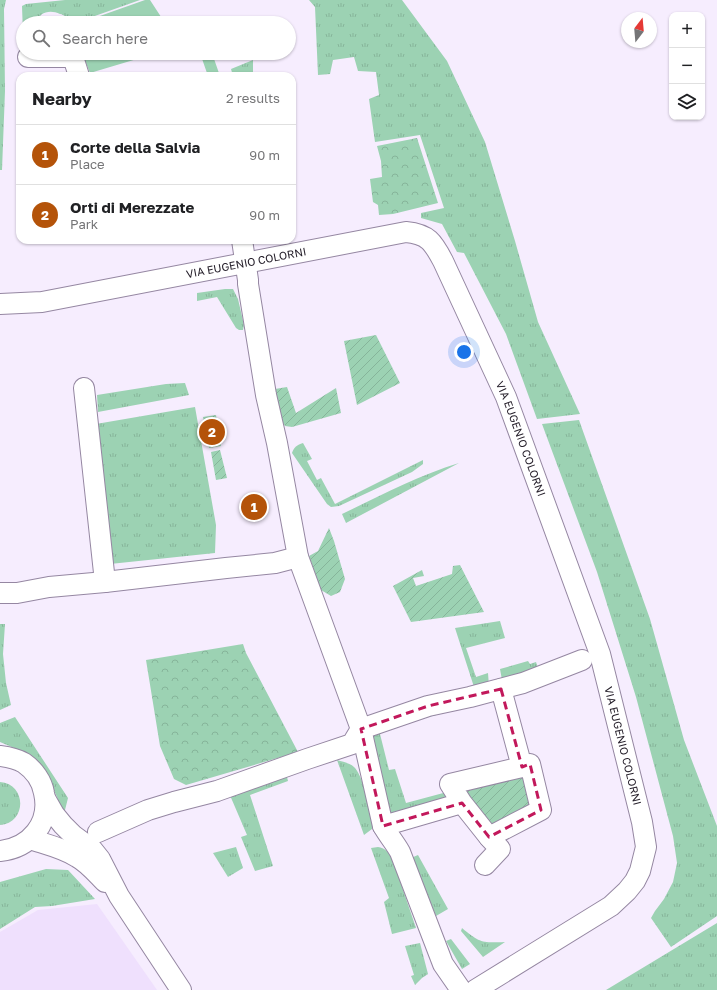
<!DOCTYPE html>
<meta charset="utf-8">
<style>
body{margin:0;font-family:"Golos Text",sans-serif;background:#f6f6f6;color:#202124}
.controls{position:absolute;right:12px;top:12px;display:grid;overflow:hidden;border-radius:8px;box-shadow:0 1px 3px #0004}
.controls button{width:36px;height:36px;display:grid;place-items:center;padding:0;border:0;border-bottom:1px solid #e0e0e0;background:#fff;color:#202124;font:20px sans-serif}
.compass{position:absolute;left:621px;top:12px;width:36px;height:36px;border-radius:50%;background:#fff;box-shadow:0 1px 3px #0004;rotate:16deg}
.you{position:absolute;left:464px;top:352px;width:14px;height:14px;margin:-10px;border:3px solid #fff;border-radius:50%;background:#1a73e8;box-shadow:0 0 0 6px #1a73e833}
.badge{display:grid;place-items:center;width:26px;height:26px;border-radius:50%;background:#b45309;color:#fff;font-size:13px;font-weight:700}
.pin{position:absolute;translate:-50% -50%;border:2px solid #fff;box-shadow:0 1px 4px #0006}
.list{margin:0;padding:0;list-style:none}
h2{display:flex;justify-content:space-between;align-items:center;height:52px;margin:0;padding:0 16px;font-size:17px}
h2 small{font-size:13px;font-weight:400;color:#757577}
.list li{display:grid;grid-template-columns:26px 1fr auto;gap:12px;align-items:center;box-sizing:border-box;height:60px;padding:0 16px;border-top:1px solid #e0e0e0}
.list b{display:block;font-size:15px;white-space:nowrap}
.list p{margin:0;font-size:13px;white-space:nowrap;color:#757577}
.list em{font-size:13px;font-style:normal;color:#757577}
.icon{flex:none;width:22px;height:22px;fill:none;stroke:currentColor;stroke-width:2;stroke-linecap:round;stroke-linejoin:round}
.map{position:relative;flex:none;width:717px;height:990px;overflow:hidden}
.search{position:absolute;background:#fff;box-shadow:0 1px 3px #0004;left:16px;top:16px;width:280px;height:44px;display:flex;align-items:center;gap:10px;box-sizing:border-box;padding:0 14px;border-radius:22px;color:#757577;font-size:15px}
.panel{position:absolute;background:#fff;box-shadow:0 1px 3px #0004;left:16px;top:72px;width:280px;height:172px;border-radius:12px}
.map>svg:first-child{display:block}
.built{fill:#efe0fd}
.grass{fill:url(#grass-tufts)}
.park{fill:url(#park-crowns)}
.garden{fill:url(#garden-furrows)}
.pitch{fill:#9cd2b3}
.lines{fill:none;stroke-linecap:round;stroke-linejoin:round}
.street-casing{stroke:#9587a2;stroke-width:22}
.street{stroke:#fff;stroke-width:20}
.marked{fill:none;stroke:#c2185b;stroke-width:3;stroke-dasharray:8 5;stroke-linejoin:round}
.labels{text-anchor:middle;stroke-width:3;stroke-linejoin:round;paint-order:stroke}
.street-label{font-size:11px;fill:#28222d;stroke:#f6edfe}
</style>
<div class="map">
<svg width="717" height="990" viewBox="0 0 717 990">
<defs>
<pattern id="grass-tufts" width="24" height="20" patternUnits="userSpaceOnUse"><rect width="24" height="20" fill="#9cd2b3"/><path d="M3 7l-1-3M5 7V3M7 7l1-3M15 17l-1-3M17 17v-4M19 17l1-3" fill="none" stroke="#86b49a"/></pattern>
<pattern id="park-crowns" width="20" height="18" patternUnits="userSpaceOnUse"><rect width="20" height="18" fill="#9cd2b3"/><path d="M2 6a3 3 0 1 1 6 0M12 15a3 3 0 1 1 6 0" fill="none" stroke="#86b49a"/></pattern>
<pattern id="garden-furrows" width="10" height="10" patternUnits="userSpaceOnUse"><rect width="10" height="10" fill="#9cd2b3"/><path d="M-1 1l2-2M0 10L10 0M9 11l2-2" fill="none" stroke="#86b49a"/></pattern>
</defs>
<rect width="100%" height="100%" fill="#f6edfe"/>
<path class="built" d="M97,904L157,990H0V932L38,910Z"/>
<path class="grass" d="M0,0H6L4,9L5,91L2,170H0Z
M65,0H140L75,23H69C68,21 67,19 66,17C65,16 62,14 60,14C50,9 39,12 36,23H23V35L22,6L26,4Z
M309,0H402L447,61L485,142L515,241L538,322L580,414L537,419L506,334L464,253L457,252L442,224L421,218V213L444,208L420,135L375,142L369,99L379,95L376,72L358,71L354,57L333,60L330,74L318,75L315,7Z
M200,53H210L213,56L220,76H208Z
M253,60V76H233L231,69Z
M225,289H233L238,299L244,325L243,330H239L236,328L217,297L197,301V293Z
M185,383L189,395L98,412L97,395L166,384Z
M195,407L216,525L215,553L110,564L96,424Z
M579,420L650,619L684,740L717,826V916L671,947L651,918L655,911L664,899L673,882L677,863L673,836L636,697L597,572L542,424Z
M303,443L312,459L307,461L317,480L321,478L335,504L423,460V464L412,472L339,506L331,507L327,504L292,453C294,447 297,445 303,443Z
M459,463L346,523L342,514C380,496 419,475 459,463Z
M500,621L505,638L466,648L476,677L488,673L489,686L474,687L455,628Z
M0,624H5L3,654L6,683L11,705L0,710Z
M528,661L530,664L536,662L539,671L502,680L500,669Z
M490,701L379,730L389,770L395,769L406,803L447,792L452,800L396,818L387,810L372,733L377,728Z
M15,717L68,798L65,810L62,814L57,797L44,770L33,759L14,748L0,742V723Z
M337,760C343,762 350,763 354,767C363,775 370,810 375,823L372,829L364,835Z
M286,773L288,781L250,795L273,866L255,871L241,837L247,835L229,793Z
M0,782C27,784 27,823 0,825Z
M236,847L243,868L228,877L213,853Z
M378,847C385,848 388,852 392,857L416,928L392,934L384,902L389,898L371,848Z
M418,855L448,909L436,916L411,858Z
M46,869L68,870L95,899L52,906L35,907L0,929V882Z
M717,923V990H606Z
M462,928C480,943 482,943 505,942L483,957L461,931Z
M451,939L470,964L462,969L446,941Z
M420,943L428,974L422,978L415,985L411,976L414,975L405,946Z"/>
<path class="park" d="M417,138L438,203L393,214L379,215L378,205L373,202L370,179L382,177L381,161L377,146Z
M243,644L246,653L298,752L186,785L174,779L160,746L146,660Z"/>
<path class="garden" d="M376,335L400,383L357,405L344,341Z
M287,387L296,413L336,388L341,413L292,427L285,426L281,420L275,389Z
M216,415L221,446L209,448L203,417Z
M220,450L227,478L216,480L211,452Z
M329,528L334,541L345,579L340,592L331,596L321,590L309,556L318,551Z
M460,565L484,612L411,622L393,586L422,570L424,576L413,578L416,586L452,574L453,566Z
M523,774L537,806L492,831L462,789Z"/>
<path class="pitch" d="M145,0H150L165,23H80Z
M82,53H157L90,73Z"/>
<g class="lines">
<g class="street-casing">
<g id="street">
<path d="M28,57H73L79,76"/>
<path d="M242,240L248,280V284L266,395L277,443L298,557L361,729L383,826C388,835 395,843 400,852L443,964L461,990"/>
<path id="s1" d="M0,304L42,302L406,232C428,234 433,242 443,261L506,397L600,654L642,822L646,847L640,871L635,881L627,891L611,906L475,990"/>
<path d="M84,388L105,582"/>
<path d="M0,593H17L49,587L105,582L226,568L275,563L298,557"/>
<path d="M501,689L522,767"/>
<path d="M0,756C8,757 17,759 24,763C34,770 42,781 44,793C51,823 30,848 0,851"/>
<path d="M46,800L54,814L63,825L73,835L92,849L100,859L119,896L181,990"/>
<path d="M383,826L462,803L489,837L541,810L530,764L522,767L450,784L462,803"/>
<path d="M98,832L148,810L174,802L217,791L307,759L352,744L361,729L428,706L470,697L523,683L582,660"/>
<path d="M30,839C45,844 63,848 77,857C88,863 96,873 105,882"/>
<path d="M485,865L500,849L489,837"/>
</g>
</g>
<use href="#street" class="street"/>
</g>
<path class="marked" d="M501,689L522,767L530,764L541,810L489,837L462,803L383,826L361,729L428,706Z"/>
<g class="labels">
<g class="street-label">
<text dy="4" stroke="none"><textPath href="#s1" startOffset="250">VIA EUGENIO COLORNI</textPath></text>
<text dy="4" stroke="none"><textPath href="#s1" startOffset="657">VIA EUGENIO COLORNI</textPath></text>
<text dy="4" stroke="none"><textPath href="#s1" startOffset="981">VIA EUGENIO COLORNI</textPath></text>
</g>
</g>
</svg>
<div class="controls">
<button>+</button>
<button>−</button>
<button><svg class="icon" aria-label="layers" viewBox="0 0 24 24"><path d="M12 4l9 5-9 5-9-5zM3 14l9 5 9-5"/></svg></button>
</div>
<svg class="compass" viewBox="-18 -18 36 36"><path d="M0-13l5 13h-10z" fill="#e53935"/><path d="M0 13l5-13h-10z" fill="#757577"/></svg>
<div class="you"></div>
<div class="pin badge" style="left:254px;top:507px">1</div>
<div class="pin badge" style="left:212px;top:432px">2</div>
<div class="search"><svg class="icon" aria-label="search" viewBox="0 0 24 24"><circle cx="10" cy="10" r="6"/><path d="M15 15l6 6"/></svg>Search here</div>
<section class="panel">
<h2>Nearby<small>2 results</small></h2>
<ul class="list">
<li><span class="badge">1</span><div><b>Corte della Salvia</b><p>Place</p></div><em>90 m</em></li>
<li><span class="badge">2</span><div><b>Orti di Merezzate</b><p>Park</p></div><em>90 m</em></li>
</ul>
</section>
</div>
